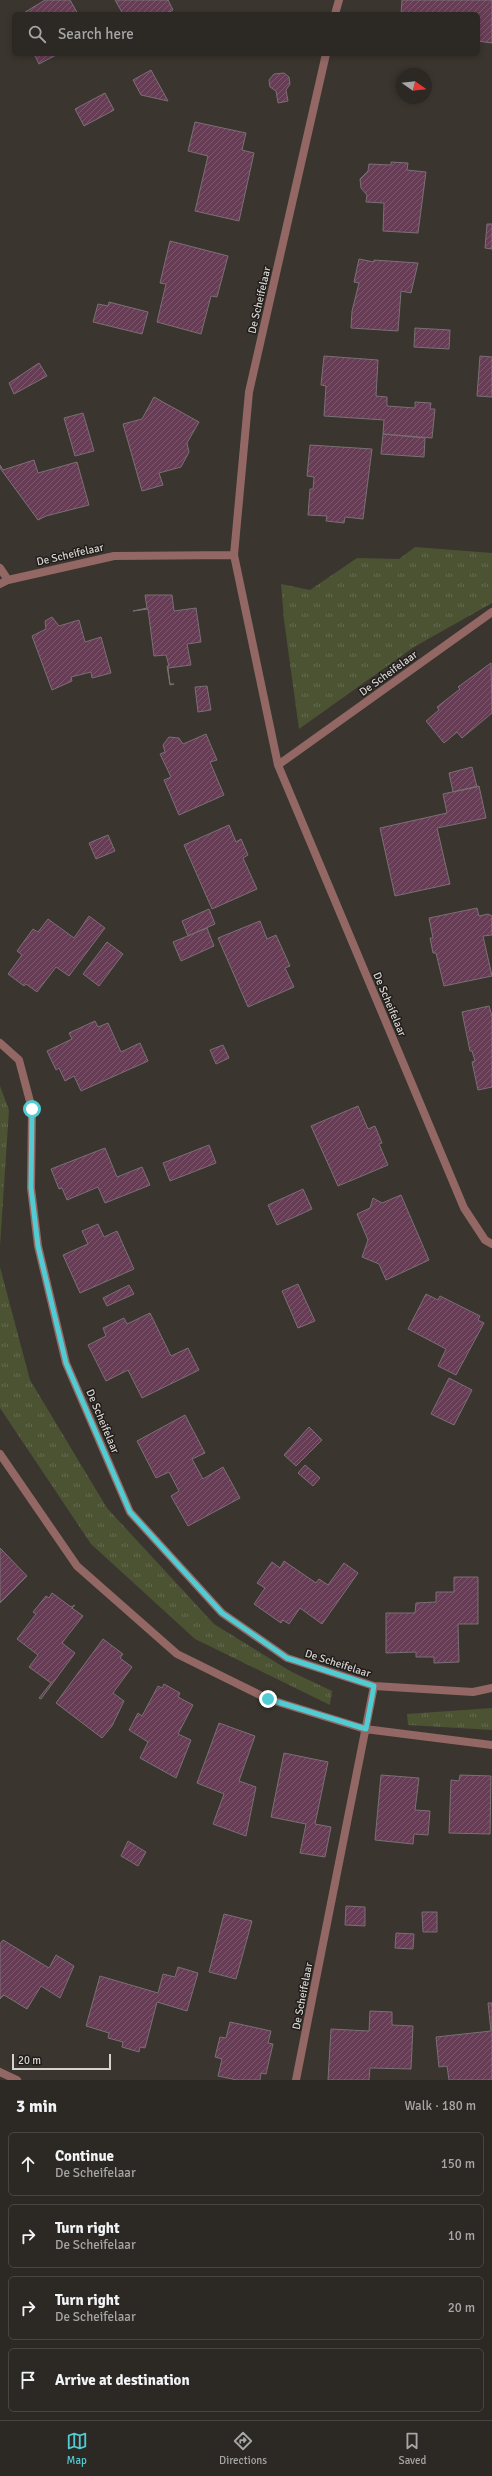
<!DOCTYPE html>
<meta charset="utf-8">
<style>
body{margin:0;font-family:Signika,sans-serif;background:#383430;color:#f1f3f6}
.compass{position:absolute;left:396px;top:68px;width:36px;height:36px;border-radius:50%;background:#2c2823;box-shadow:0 2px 6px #0003;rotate:104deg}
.scale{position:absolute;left:12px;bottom:10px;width:99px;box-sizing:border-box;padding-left:4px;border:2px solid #d6d3cf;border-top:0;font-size:11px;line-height:14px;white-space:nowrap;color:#d6d3cf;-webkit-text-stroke:3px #201d1b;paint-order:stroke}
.stop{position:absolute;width:12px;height:12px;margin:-9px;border:3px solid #51ccd2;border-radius:50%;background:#fff}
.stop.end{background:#51ccd2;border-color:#fff;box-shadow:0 1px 4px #0008}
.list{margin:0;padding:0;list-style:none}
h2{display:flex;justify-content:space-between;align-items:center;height:52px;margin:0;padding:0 16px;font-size:17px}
h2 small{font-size:13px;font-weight:400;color:#a6a6a6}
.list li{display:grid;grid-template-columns:26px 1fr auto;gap:12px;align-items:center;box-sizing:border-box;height:64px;margin:0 8px 8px;padding:0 8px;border:1px solid #484441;border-radius:6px}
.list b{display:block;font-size:15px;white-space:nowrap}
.list p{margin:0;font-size:13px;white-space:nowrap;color:#a6a6a6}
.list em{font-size:13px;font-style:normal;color:#a6a6a6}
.icon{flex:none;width:22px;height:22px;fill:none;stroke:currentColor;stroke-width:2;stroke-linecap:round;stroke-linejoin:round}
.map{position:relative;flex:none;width:492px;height:2080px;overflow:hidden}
.search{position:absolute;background:#2c2823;box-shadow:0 2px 6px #0003;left:12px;right:12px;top:12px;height:44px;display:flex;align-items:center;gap:10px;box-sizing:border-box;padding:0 14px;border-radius:6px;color:#a6a6a6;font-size:15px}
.sheet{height:340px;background:#2c2823}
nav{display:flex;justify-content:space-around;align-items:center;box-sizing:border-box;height:56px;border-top:1px solid #484441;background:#2c2823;font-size:11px;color:#a6a6a6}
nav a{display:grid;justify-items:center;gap:2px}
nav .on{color:#51ccd2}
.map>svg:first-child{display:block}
.grass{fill:url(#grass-tufts)}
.building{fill:url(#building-hatch);stroke:#797075}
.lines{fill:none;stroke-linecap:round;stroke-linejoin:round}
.minor{stroke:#936764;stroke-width:8}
.route{stroke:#51ccd2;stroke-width:5}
.labels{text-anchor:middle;stroke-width:3;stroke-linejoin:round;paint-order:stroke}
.street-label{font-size:11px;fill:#d6d3cf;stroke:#201d1b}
</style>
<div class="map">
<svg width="492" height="2080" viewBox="0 0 492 2080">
<defs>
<pattern id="grass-tufts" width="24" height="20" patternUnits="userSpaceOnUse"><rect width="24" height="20" fill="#4b5333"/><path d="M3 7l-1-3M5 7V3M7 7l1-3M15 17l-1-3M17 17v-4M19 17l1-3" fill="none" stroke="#646b50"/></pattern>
<pattern id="building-hatch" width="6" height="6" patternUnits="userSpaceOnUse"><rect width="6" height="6" fill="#673d55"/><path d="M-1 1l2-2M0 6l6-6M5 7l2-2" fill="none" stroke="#7c586c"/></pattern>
</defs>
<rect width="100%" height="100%" fill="#3b352f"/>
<path class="grass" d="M415,547L492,553V603L414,647L299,729L284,620L281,584L310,590L357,558L399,559Z
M0,1086L9,1110L0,1246Z
M0,1267L30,1380L107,1508L214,1624L290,1671L332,1691L330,1705L195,1639L91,1544L0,1408Z
M492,1708V1730L408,1725L407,1714Z"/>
<path class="building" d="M45,0H70L78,14H22Z
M115,0H168L173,10L166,14H123Z
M402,0H492V43L478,41V14H401Z
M34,54H58L39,64Z
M151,70L168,101L141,95L133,80Z
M284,73L289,77L290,84L286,90L288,101L278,103L276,91L270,87L269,80L274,74Z
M105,93L114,110L84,126L75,109Z
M195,122L246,133L242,150L254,153L239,221L195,211L208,156L188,151Z
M391,162L408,163L407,170L426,172L418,233L383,231L384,203L366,202L367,195L361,188L360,179L368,171L369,164L391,165Z
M487,224H492V249L485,248Z
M170,241L228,256L217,297L211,296L201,334L157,322L166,284L160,283Z
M359,259L374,262V260L418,263L411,293L401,291L398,331L351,328L352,311L359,283L354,282Z
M109,302L148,312L142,334L93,322L98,304L108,306Z
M415,328L450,330L449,349L414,347Z
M324,356L378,360L376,396L387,397V406L415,408V402L431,403L430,409H435L432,438L383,434L384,420L324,416L326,386L321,385Z
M480,356L492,357V397L477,396Z
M39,363L47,376L14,394L9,383Z
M154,397L199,422L187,443L189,452L181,467L159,473L163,485L142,491L123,424L142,419Z
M83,413L94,451L75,456L64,418Z
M383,434L425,438L424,457L381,454Z
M310,445L372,449L363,519L345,517L344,523L326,521L327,516L308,515L310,489H313L314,477L307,476Z
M34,460L38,473L77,462L89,505L46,516L38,520L0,468V465L3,470Z
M145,595H172L174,611L196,608L201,642L187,644L191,665L168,668L170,684H174L170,685L167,666H169L166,655L154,656L148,609L133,611L147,608Z
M52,617L59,626L79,620L85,642L101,637L111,673L92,678L91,672L71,677L72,681L52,690L32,636L46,629L45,621Z
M491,663L492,713L462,738L457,732L444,743L426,721L439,710L437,707L460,689L458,687Z
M207,686L211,710L198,712L195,687Z
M206,734L217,760L210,762L224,795L179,815L164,780L171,777L160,754L165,752L163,745L169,737L179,738L183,744Z
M472,767L477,787L453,792L449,773Z
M479,786L486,818L437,828L450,884L395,896L380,828L447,813L443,794Z
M229,825L236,842L241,839L248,855L243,858L257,889L212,909L184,845Z
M108,835L115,851L96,859L89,843Z
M477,908L479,916L488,914L492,916V935L483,936L492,976L444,986L436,953H433L430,938H433L429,918Z
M209,909L215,924L188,936L182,921Z
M89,916L105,928L69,976L56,967L37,992L26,984L24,986L8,974L22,955L17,951L33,929L38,932L48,919L74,938Z
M260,921L267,939L276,935L290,966L285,968L294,987L248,1007L218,938Z
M207,928L214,946L181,961L173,942Z
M107,942L123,954L99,986L83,974Z
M489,1006L492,1016V1087L478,1090L472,1062L475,1061L472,1051H470L462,1012Z
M95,1021L98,1027L108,1023L121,1052L140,1043L148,1061L81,1091L74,1076L65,1081L59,1068L56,1070L47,1051L72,1039L69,1033Z
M223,1045L229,1058L216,1064L210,1050Z
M358,1106L368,1129L375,1126L382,1143L379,1144L388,1165L338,1186L311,1126Z
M209,1145L216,1163L170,1181L163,1163Z
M105,1148L117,1177L142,1167L150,1185L105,1203L98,1187L67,1200L62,1188L59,1189L51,1169Z
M303,1189L312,1209L277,1225L268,1205Z
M401,1195L429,1260L386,1280L379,1264L362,1257L368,1240L357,1214L370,1208L373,1198L382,1203Z
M98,1224L104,1237L117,1231L134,1269L80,1293L63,1255L88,1244L82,1231Z
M298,1284L315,1321L298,1328L282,1291Z
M129,1285L134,1294L107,1306L103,1298Z
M426,1294L438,1300L440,1296L480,1316L478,1320L484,1323L456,1375L438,1366L446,1349L408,1329Z
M150,1313L171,1356L188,1348L199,1370L142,1398L128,1370L106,1381L88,1345L106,1336L103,1328L124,1318L127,1324Z
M449,1378L472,1390L454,1425L431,1414Z
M185,1415L205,1453L192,1459L203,1479L223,1467L240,1498L188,1526L171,1496L179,1491L169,1472L156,1478L137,1441Z
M309,1427L322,1440L296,1466L284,1455Z
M305,1465L320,1478L313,1486L298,1473Z
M0,1548L27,1576L0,1603Z
M284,1561L316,1583L319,1579L328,1585L344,1563L358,1573L322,1624L300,1608L289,1624L283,1620L281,1623L254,1604L265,1588L257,1583L272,1562L280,1568Z
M454,1577H478V1624H458L459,1662L434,1663V1657H416V1652L386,1653V1613H415L416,1603L436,1602V1592H454Z
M52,1593L71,1607L75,1605L72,1608L83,1616L62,1643L75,1653L41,1699L39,1698L51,1683L29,1667L38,1655L17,1639L36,1614L33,1612L46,1596L49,1598Z
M103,1639L123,1654L120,1658L132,1667L113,1693L124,1701L112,1726L102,1738L56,1703Z
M164,1684L180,1693L178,1697L193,1705L178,1734L191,1740L176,1778L140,1758L148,1742L129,1730L138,1713L142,1716L158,1686L162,1688Z
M219,1723L255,1736L239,1781L256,1787L246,1836L213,1824L224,1794L197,1783Z
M284,1753L328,1762L315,1824L331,1827L325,1857L300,1853L306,1824L271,1817Z
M381,1775L419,1778L415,1810L430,1811L428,1835L414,1834L413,1844L375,1840Z
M460,1775L491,1776L490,1834L449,1833L451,1780L459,1781Z
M128,1841L146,1852L138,1866L121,1856Z
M346,1906L365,1907V1926L345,1925Z
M422,1912H437V1932H423Z
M224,1914L252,1921L236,1979L209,1972Z
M396,1933L414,1934L413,1949L395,1948Z
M3,1940L49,1968L56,1955L74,1966L60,1998L41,1986L27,2009L4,1995L0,1999V1944Z
M178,1967L198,1973L187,2011L157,2002L145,2048L140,2047L139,2052L122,2047L123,2042L108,2038L109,2033L86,2026L100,1976L158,1993L163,1974L175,1977Z
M488,2003H492V2080H449L447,2066L439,2067L436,2037L491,2031Z
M370,2011L392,2012V2025L413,2026L411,2069L370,2068L369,2080H328L331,2029L369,2031Z
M230,2022L271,2031L268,2043L273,2044L266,2074L261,2073L260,2080H237L218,2076L222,2059L215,2057L220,2037L226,2038Z"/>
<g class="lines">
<path class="minor" d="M335,14L339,0
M326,54L249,392L234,555L278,765L464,1208L485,1240L492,1244
M0,568L8,580
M0,584L8,580L114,556L234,555
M278,765L492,612
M0,1043L19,1060L32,1109L31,1188L38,1246L66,1363L130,1512L222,1613L287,1658L374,1686L473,1692L492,1688
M0,1454L77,1566L177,1654L268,1699L365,1729L492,1745
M0,2072L17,2080
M296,2080L374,1686"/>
</g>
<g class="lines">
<path class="route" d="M32,1109L31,1188L38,1246L66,1363L130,1512L222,1613L287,1658L374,1686L366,1729L268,1699"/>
</g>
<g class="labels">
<g class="street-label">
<text transform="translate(259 300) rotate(-77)" y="4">De Scheifelaar</text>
<text transform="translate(70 554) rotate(-13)" y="4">De Scheifelaar</text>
<text transform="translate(388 673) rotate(-36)" y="4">De Scheifelaar</text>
<text transform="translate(390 1004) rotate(67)" y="4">De Scheifelaar</text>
<text transform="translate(103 1421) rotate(67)" y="4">De Scheifelaar</text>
<text transform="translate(338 1663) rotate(18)" y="4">De Scheifelaar</text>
<text transform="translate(302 1996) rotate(-79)" y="4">De Scheifelaar</text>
</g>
</g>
</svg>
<svg class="compass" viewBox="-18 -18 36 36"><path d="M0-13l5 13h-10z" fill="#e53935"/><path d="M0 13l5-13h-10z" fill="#a6a6a6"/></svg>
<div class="scale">20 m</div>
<div class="stop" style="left:32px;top:1109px"></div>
<div class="stop end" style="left:268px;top:1699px"></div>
<div class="search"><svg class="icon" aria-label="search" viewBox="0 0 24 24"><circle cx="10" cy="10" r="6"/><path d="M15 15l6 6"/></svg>Search here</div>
</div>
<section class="sheet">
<h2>3 min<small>Walk · 180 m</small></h2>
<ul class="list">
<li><svg class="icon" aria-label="ahead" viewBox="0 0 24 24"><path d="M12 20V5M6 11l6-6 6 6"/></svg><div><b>Continue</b><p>De Scheifelaar</p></div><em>150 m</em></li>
<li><svg class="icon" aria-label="right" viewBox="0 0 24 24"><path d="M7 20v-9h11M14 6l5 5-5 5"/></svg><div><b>Turn right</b><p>De Scheifelaar</p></div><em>10 m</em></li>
<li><svg class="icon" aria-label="right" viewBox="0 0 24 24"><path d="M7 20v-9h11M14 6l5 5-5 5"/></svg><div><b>Turn right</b><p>De Scheifelaar</p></div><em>20 m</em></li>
<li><svg class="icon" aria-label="arrive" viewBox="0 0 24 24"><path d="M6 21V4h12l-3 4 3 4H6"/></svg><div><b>Arrive at destination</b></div></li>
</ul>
</section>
<nav>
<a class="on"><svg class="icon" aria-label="map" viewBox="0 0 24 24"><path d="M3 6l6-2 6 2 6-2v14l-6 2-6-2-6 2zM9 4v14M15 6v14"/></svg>Map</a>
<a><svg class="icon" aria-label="directions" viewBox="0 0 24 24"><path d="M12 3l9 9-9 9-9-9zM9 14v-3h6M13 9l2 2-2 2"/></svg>Directions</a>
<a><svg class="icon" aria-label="saved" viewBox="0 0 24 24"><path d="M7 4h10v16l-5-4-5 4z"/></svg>Saved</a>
</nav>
